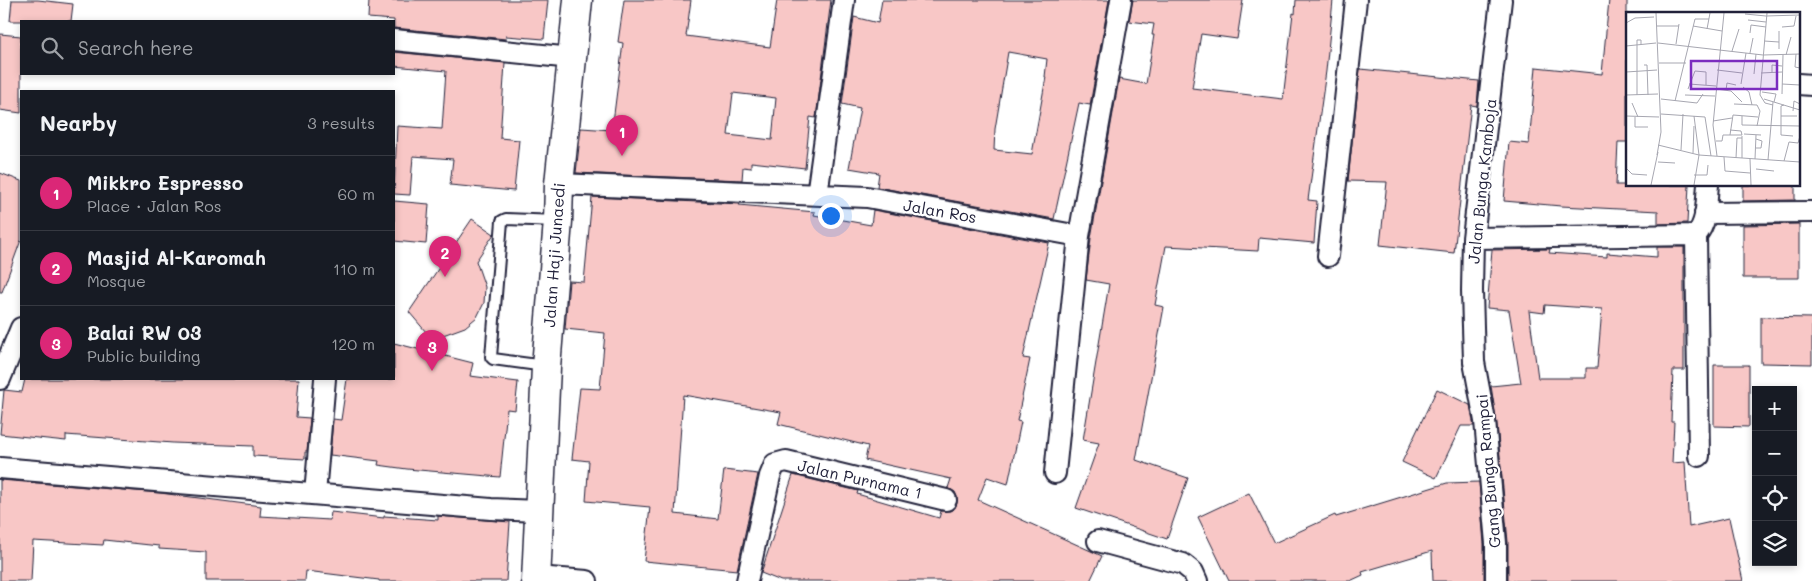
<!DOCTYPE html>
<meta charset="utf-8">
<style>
body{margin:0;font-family:Mali,sans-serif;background:#242831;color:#f1f3f6}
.controls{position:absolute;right:15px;bottom:15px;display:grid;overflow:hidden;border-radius:0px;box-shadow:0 2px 8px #0003}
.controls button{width:45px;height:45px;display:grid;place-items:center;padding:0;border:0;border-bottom:1px solid #363941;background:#171b24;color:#f1f3f6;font:25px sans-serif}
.you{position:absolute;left:830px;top:215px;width:18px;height:18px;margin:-12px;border:4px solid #fff;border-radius:50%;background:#1a73e8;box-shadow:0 0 0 8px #1a73e833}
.badge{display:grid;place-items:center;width:32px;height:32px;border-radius:50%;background:#db2777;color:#fff;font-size:16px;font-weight:700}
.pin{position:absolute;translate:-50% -41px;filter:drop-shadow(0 1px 2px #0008)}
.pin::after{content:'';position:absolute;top:26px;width:18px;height:15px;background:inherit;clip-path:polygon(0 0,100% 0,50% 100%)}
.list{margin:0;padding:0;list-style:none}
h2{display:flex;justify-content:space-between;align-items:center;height:65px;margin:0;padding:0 20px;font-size:21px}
h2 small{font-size:16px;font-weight:400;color:#9ea1a6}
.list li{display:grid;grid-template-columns:32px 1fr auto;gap:15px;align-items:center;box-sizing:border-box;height:75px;padding:0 20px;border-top:1px solid #363941}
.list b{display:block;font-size:19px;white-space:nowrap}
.list p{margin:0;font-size:16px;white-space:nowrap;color:#9ea1a6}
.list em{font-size:16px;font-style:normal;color:#9ea1a6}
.icon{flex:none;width:28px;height:28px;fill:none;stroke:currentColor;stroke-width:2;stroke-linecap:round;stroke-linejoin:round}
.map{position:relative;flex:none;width:1812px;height:581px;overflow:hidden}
.search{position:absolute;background:#171b24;box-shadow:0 2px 8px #0003;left:20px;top:20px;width:375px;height:55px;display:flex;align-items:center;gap:12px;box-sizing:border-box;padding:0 18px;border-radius:0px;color:#9ea1a6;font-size:19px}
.panel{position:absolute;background:#171b24;box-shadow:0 2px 8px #0003;left:20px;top:90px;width:375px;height:290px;border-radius:0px}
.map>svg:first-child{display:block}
.building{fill:#f8c7c6;stroke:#22223b;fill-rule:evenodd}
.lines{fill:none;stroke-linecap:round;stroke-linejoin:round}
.lane-casing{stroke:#22223b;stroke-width:14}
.street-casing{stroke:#22223b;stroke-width:24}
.secondary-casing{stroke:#22223b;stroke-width:31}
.lane{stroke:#fff;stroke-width:10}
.street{stroke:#fff;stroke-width:20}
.secondary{stroke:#fff;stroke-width:28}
.labels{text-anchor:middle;stroke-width:4.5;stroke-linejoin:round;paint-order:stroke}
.street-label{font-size:16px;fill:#22223b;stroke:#fff}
.inset-road{fill:none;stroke:#a7a7b1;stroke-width:1}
.view{fill:#7b2cbf;fill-opacity:0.15;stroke:#7b2cbf;stroke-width:2.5}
.inset-edge{fill:none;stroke:#22223b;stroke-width:2.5}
</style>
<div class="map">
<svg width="1812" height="581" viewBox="0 0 1812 581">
<rect width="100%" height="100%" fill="#fff"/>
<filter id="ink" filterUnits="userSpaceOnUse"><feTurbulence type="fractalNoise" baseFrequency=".02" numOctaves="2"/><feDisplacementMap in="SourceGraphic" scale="10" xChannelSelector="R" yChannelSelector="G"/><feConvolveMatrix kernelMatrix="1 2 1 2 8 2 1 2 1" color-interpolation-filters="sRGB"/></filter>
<g filter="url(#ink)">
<path class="building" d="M12,0H38L73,4L71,21H10Z
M369,0H548L544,39L506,36V39L394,28V20L368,18Z
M624,0H691L686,36L770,47L777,0H831L816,118L810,117L805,168L751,162V168L743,167L742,180L576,173L581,128L612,130L623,43L618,42ZM733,93L776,98L772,140L728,135Z
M882,0H1109L1090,105L1079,103L1054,219L877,187L879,173L849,168L860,108L842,104L854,17L878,23ZM1008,52L1047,59L1045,77H1046L1032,154L994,150L995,129Z
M1133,0H1243L1237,39L1201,34L1192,88L1283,99L1293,13L1295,14L1296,0H1333L1326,71L1308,200L1317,201L1314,243L1259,238L1258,251L1166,246L1155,305L1164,307L1136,460L1188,478L1167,539L1076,508L1099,443L1083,440L1109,284L1086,280L1091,238L1119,79L1146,84L1154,35H1152L1154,24L1129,21Z
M1609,0H1627V142H1618L1616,185H1689L1687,223L1658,224V211L1561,206L1504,201L1509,142L1529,144L1536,67L1602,74Z
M0,34L21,36V113L0,110Z
M394,52L505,63L500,138L519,140L514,191L450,185L453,159L413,156L410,195L394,194L397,126L442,129L446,71L394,66Z
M1360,69L1479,81L1477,106L1471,105L1454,253L1380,245L1387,182L1348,181Z
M0,173L21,181V240L2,292H0Z
M1743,185H1795V200L1743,201Z
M592,197L740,204L739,205L815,212L814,215L871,225L873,210L1049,243L1023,358L1030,359L1017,421L1021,422L1008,484L987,477L978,500L1102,556L1090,581H781L761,573L793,475L858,491L857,494L939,518L941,511H950L955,508L957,503V497L955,492L948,488L951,479L865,460L868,446L778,424L781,412L683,395L675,514L718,519L724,470L758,474L737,570L644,561L650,507L586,501L589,461L572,459L580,388L600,389L605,333L565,329L569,281L584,282Z
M394,201L429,204L426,244L394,241Z
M472,219L494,234L476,261L485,287L484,303L477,317L465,327L432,339L409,312Z
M1799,224V278H1743V225Z
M1657,247H1684V370H1673L1671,422H1674L1672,463L1685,462L1689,527L1729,518L1743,581H1508V542L1497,424L1491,386L1521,383L1509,310L1487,308L1492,250L1550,249L1549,253L1607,257V253L1657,257ZM1545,305L1602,309L1597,368H1586V378H1538L1529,311L1544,313Z
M1761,317L1812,318V364L1761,363Z
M394,343L473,363L470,376L518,382L515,410L507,409L500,477L407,469L378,465L379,461L330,455L333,419L341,420L347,379H394Z
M1714,365H1749V427L1714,426Z
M25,379H299L296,417L310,418L307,452H305V459L253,456V446L173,443L66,435V441L0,434L4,390L22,392Z
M1437,389L1470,405L1474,426H1461L1436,478L1402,462Z
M0,480L160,493L261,506L260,516L330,520L331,512L384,518V516L438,520V516L510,522L506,581H379V580L306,571L305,581H206V552L159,549V546L104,540L103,545L33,541L31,581H0Z
M1479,482L1484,544V581H1433L1432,551L1362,572L1363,575L1350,581H1229L1198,517L1249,493L1274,543L1335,515L1336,517L1447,483Z"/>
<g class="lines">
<g class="lane-casing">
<path id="lane" d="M545,366L493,359L491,357L502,221L506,219L557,221"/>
</g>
<g class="street-casing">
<path id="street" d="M394,40L572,58
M1798,84L1812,85
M559,184L867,197L1079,236
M817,195L844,0
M1705,213L1812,212
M1696,235L1699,456
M1473,238L1696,235C1708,222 1706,202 1708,185
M1328,256L1356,0
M0,379L21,328
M0,468L491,509L538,511
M1055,473L1079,236L1121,0
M315,494L325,379
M1098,541L1183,564L1193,572L1197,581
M537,577L587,581
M747,581L770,476L775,464L786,461L946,500
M1496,581V543L1485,421L1474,362L1472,291L1473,238L1501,0"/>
</g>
<g class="secondary-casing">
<path id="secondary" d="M536,581L546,367L558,221L559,184L578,0"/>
</g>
<use href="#lane" class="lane"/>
<use href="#street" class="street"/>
<use href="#secondary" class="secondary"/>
</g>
</g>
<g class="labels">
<g class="street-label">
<text transform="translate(1482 181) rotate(-84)" y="6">Jalan Bunga Kamboja</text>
<text transform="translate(940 211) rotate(10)" y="6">Jalan Ros</text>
<text transform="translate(554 255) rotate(-86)" y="6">Jalan Haji Junaedi</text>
<text transform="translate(1488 471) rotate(-95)" y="6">Gang Bunga Rampai</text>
<text transform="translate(860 479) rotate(13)" y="6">Jalan Purnama 1</text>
</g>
</g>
<g transform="translate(1626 12)">
<rect width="174" height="174" fill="#fff"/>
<path class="inset-road" d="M30,1L35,120L31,143M141,1L134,83L139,91L147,93M119,2L140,4M140,4L174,3M122,8L140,10M0,11L9,6L28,5M31,14H53M67,14L96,19M156,15L168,14L170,4M81,17L84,1M124,21L125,13L140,15M138,29L153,30M32,31L137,43L174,42M50,32L53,12M0,34L30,31M153,37V19M106,39L113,17M124,41L127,26M170,42L169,55L174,56M160,43L165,25M33,51H60M18,53H21L22,83M91,58L116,61M0,60L31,58M146,60V53L156,54M135,61L156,60M128,62L130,42M63,72L90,74M115,72L120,41M156,72L174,73M117,75L123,80L126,93M62,77L69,59L80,60V73M90,77L105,79L116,90M100,78L101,71L110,73M136,80L150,82L148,90M156,82L157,43M0,83L32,82M11,83V28H15V33M59,83L89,84M35,87L71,91L77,82M138,87L174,98M49,89L69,7H83M6,91L12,105M108,92L131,93L134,99L131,114M158,93L155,94V123L167,124M167,99L168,89L174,92M35,102L79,105L85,144M0,104L33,105M116,104V113L174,114M155,104H171M9,105V115H22M87,109L106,106M104,118L115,119L116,123M118,122L135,123M104,123L107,103L132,105M130,127L136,129L135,136H130M90,129H96L97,123H116M32,133L73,143L174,150M55,138L57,102M67,141L68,114M91,144L87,113L98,1M98,145L99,159L124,161M110,146L111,126H116M116,146V124M124,147L125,173M129,147L130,123M142,148L147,90M158,149L163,130L172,131L174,124M32,150L49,151M0,156L6,162L21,163M130,157L148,159M68,163H81L82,153M25,173L32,140M68,173L73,143L68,104"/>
<path class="view" d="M65,49H151V77H65Z"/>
<rect width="174" height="174" class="inset-edge"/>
</g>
</svg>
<div class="controls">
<button>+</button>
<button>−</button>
<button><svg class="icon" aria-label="locate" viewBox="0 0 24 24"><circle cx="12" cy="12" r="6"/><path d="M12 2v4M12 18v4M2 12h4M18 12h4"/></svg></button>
<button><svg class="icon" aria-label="layers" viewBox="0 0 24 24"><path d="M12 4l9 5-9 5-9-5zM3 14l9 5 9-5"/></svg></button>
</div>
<div class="you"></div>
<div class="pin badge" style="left:622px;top:156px">1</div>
<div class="pin badge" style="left:445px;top:277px">2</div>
<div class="pin badge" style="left:432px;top:371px">3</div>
<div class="search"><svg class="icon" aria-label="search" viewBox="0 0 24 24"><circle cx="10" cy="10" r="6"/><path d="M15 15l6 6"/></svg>Search here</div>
<section class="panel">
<h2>Nearby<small>3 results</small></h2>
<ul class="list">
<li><span class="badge">1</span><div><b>Mikkro Espresso</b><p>Place · Jalan Ros</p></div><em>60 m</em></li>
<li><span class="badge">2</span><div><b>Masjid Al-Karomah</b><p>Mosque</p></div><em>110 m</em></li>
<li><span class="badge">3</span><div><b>Balai RW 03</b><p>Public building</p></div><em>120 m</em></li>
</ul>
</section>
</div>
